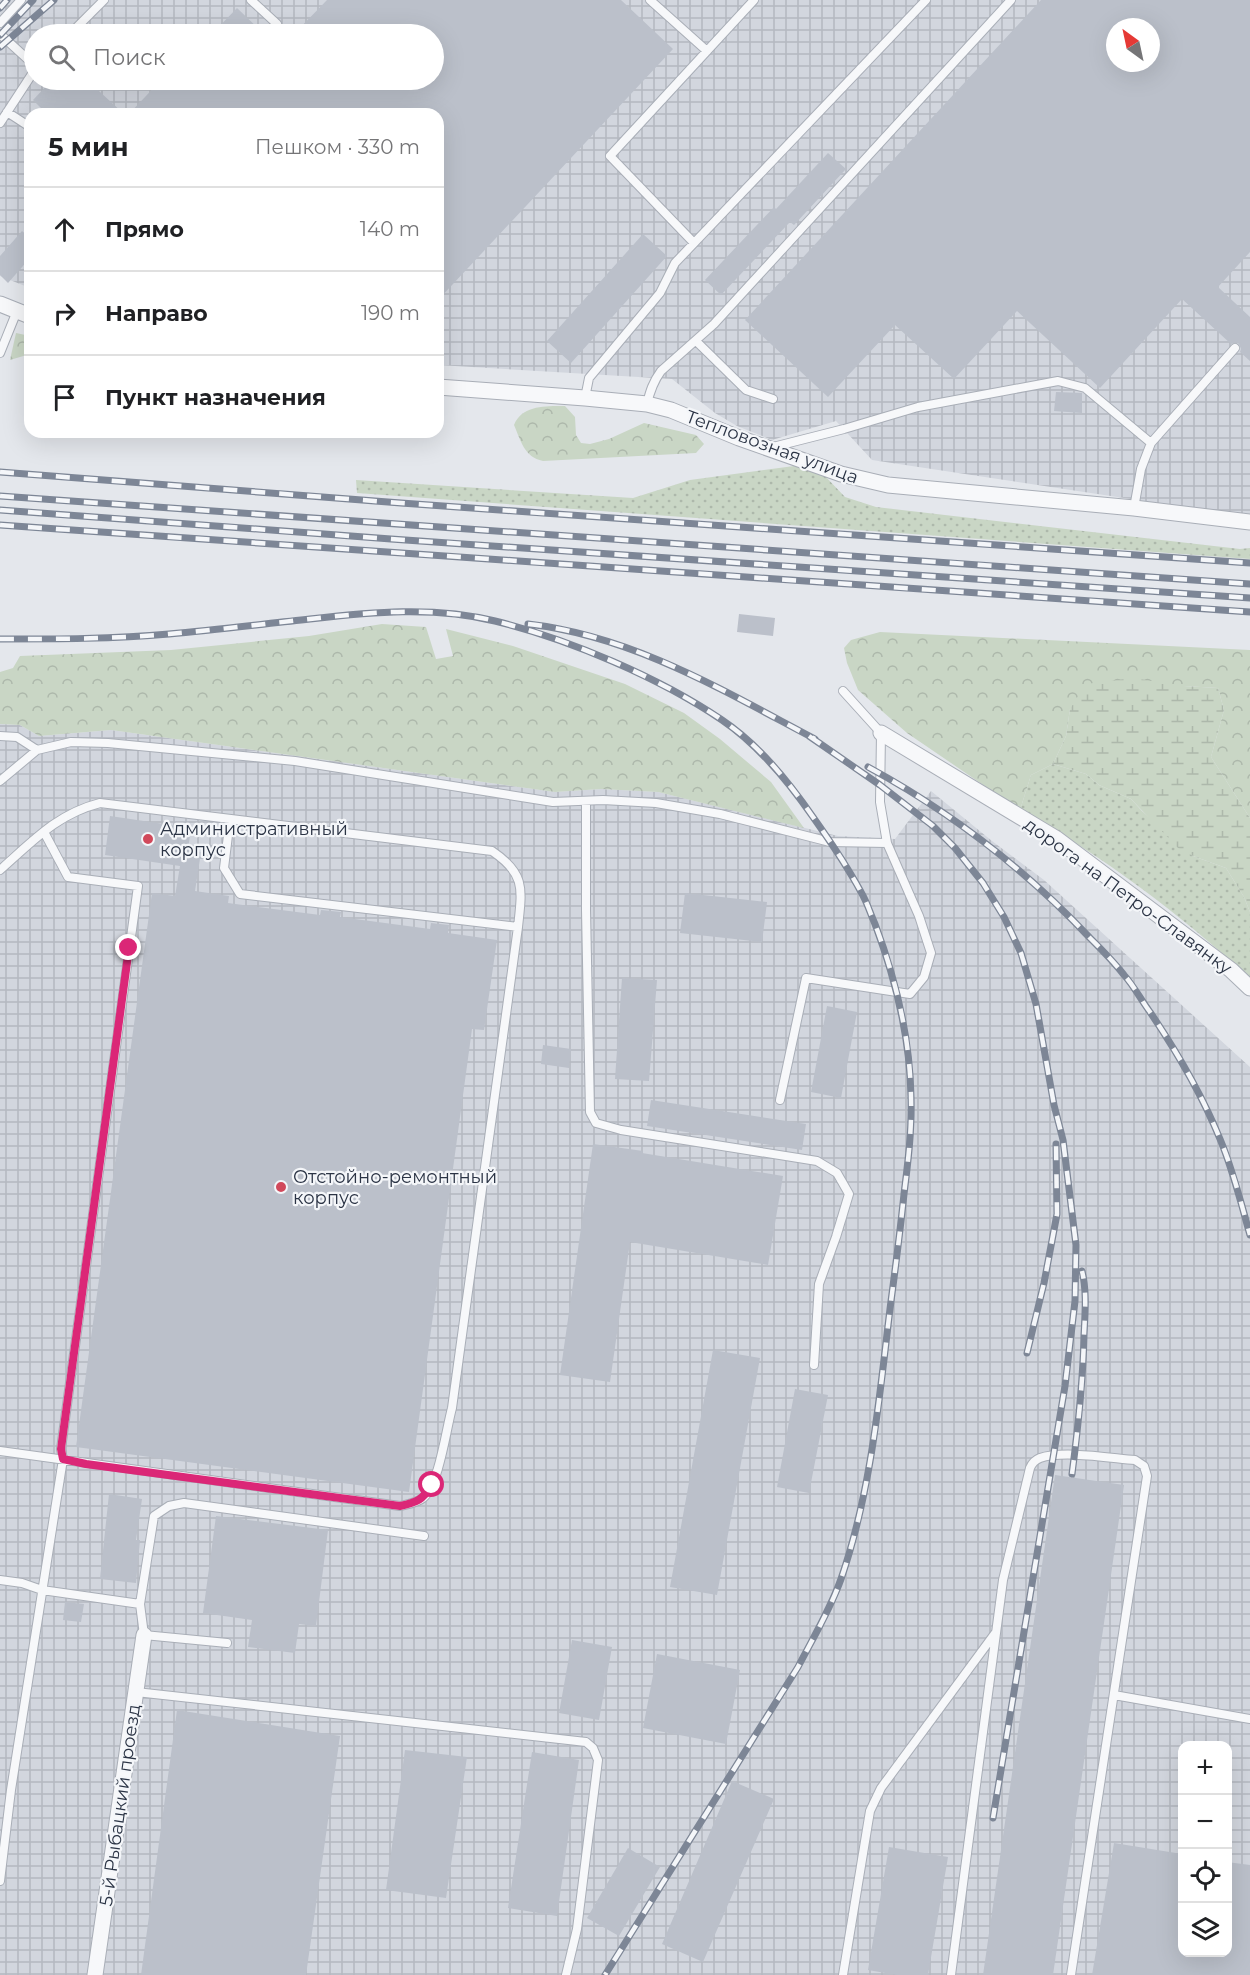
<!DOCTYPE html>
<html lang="ru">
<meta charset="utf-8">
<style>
body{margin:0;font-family:Montserrat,sans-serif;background:#f6f6f6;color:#202124}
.controls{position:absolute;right:18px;bottom:18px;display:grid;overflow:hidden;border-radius:12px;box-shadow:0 6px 24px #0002}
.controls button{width:54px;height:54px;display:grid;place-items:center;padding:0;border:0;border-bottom:2px solid #e0e0e0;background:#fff;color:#202124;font:30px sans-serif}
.compass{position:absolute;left:1106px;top:18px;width:54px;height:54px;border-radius:50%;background:#fff;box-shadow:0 6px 24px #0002;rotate:327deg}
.stop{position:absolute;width:18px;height:18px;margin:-14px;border:4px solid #db2777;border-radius:50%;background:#fff}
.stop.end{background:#db2777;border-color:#fff;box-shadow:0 2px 6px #0008}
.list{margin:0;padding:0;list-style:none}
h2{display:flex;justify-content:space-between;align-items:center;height:78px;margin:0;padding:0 24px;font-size:26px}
h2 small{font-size:20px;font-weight:400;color:#757577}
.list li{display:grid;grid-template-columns:39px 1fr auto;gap:18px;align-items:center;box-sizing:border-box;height:84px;padding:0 24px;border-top:2px solid #e0e0e0}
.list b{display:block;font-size:22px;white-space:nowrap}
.list em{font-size:20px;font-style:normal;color:#757577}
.icon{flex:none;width:33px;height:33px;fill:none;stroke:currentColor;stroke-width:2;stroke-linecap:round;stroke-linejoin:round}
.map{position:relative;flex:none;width:1250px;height:1975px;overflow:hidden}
.search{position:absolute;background:#fff;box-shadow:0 6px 24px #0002;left:24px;top:24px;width:420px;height:66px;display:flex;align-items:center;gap:15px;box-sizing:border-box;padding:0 21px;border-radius:33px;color:#757577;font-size:22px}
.panel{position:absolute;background:#fff;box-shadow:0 6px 24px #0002;left:24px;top:108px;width:420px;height:330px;border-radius:18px}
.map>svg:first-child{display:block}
.industrial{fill:url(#industrial-grid);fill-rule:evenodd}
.grass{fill:url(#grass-dots)}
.forest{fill:url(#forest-crowns)}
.wetland{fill:url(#wetland-marsh)}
.building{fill:#bbc0ca;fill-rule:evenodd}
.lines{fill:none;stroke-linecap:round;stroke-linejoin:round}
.lane-casing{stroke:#a9aeb7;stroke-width:10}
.street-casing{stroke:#a9aeb7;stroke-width:17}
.lane{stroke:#f7f8fa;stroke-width:8}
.street{stroke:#f7f8fa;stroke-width:15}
.rail-casing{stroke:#7d8696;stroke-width:7}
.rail{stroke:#f4f6f9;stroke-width:4.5;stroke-dasharray:14;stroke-linecap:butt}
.route{stroke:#db2777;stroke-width:8}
.poi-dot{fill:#d1495b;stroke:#f4f6f9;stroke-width:2}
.labels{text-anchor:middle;stroke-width:4.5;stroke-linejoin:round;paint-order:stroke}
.street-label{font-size:18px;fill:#2b3445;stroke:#f4f6f9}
.poi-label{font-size:18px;fill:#2b3445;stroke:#f4f6f9;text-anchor:start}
</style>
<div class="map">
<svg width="1250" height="1975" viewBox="0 0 1250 1975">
<defs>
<pattern id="industrial-grid" width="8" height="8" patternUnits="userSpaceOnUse" patternTransform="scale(1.5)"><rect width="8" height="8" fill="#d2d6de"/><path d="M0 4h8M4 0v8" fill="none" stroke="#b4b8c0"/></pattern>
<pattern id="grass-dots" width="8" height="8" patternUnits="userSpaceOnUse" patternTransform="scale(1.5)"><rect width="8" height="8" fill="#c9d6c5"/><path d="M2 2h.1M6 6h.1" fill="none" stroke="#adb8ab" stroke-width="1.8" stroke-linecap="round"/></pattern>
<pattern id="forest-crowns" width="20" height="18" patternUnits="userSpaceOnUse" patternTransform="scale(1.5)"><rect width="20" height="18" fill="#c9d6c5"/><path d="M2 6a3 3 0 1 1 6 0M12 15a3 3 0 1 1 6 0" fill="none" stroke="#adb8ab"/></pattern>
<pattern id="wetland-marsh" width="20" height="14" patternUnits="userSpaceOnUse" patternTransform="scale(1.5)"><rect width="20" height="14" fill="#c9d6c5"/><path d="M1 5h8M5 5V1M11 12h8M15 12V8" fill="none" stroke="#adb8ab"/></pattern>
</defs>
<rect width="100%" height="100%" fill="#e4e7ec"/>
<path class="industrial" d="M0,0H1250V517L872,460L836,421L772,440L737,426L715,413L672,379L438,365V114H30V288L0,276ZM1115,27H1151V63H1115ZM34,34H434V80H34Z
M0,724L20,725L39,736L111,730L555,792L601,789L658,792L838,836L895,839L931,791L992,841L1044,880L1250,1067V1975H0ZM1182,1746H1228V1952H1182Z"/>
<path class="grass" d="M794,466L825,476L845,497L876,507L1240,549L1250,548V559L357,493L356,480L633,498L690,480Z
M1053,764L1086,774L1099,785L1131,799L1142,811L1193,856L1226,868L1244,897L1250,912V978C1181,915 1102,855 1020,810L1031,775Z"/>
<path class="forest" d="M16,333L30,336V354L10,360Z
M565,406L575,417L576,435L581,443L590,444L609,439L644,423L696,435L704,444L696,453L543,461C524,457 521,441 514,425C522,405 546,406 565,406Z
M382,624L426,627L436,659L453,656L446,629L513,646L625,684L684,713L720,739L771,782L804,828L658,792L601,789L555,792L111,730L39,736L20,725L0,724V672L13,668L20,656L171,650L309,636Z
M880,632L1250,650V818L1211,757L1224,710L1218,688L1184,686L1070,709L1066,736L1053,764L1031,775L1020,810L907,733L858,690L847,663L844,648L851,640Z"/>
<path class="wetland" d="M1133,678L1184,686L1218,688L1224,710L1211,757L1250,818V912L1244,897L1226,868L1193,856L1178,848L1131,799L1099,785L1086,774L1053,764L1066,736L1070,709L1086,684Z"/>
<path class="building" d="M327,0H621L673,49L438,300V114H129L161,80H434V34H294Z
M1041,0H1250V252L1218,287L1250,317V361L1240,352L1241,349L1239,344L1236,342L1231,344L1182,299L1100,388L1017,311L954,379L895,325L828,397L745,320ZM1115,27H1151V63H1115Z
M237,8L264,34H212Z
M52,80H87L124,114H47L33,100Z
M828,153L846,169L794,225L790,222L721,295L705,280L774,207L776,209Z
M22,231L30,238V258L8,283L0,275V256Z
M643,234L667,256L571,363L547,341Z
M1056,392L1082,393V413L1054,411Z
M739,614L775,618L773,636L737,632Z
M110,816L191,828L188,850L201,852L195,891L229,896L228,903L320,915L321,910L341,912L340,917L430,929L431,923L449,925L448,933L497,940L484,1030L472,1029L409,1492L76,1447L152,893L175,896L180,866L105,855Z
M685,893L767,902L762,942L680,933Z
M622,978L657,980L649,1081L615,1079Z
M827,1006L857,1012L841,1098L811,1092Z
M543,1045L571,1049L569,1068L541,1064Z
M651,1100L806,1124L802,1150L647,1126Z
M593,1144L643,1151L642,1153L783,1176L768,1265L630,1242L610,1382L560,1375Z
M713,1350L760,1358L717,1595L670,1587Z
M795,1389L828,1395L809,1493L777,1487Z
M1055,1475L1124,1485L1053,1975H983Z
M109,1494L142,1499L136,1540H140L136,1583L100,1579Z
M216,1516L328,1530L316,1626L299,1624L295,1653L248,1647L252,1620L203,1613Z
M65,1602L84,1604L81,1622L63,1620Z
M572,1640L612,1647L599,1720L559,1713Z
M657,1654L740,1670L726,1744L643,1728Z
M177,1710L340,1736L306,1975H141Z
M405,1750L467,1757L446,1898L386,1890Z
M532,1752L579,1760L557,1916L508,1908Z
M732,1781L774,1799L703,1962L662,1944Z
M1114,1843L1182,1854V1953H1227V1862L1250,1865V1975H1092Z
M889,1847L948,1857L928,1975H897L868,1970Z
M628,1848L660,1867L619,1936L587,1918Z"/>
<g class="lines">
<g class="lane-casing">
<path id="lane" d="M251,0L277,24
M650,0L707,51
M0,23L21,0
M0,34L34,65
M70,34L104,0
M7,112L30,127
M0,123L34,71
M694,243L610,156L754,0
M696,341L746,390L773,399
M0,353L17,311
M585,398L589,378L660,293L675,263L926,0
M647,404C650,391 653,382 661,371L714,324L1011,0
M773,447L844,429L918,407L1058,381L1085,388L1151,443
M1134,508L1141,469L1151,443L1235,348
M0,736L17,737L37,750
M0,781L37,750L71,742L108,743L295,761L553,802L603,800L656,803L720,814L830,842L887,843
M586,801V910L590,1112L596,1123L621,1130L817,1161L837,1173L849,1194L836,1237L819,1284L814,1365
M230,819L224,868L240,894L518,927
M0,870C33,841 57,814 100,803L492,851C526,874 522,889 518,927L452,1408C446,1430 439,1485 423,1498C417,1503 408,1504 400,1506L0,1451
M780,1100L806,978L910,994L924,977L931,953L919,916L887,843L880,802L881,733L843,691
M0,1580L22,1583L42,1590L140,1604
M227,1643L144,1635L140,1604L154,1516L169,1506L184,1503L424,1536
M136,1692L586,1742L593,1748L598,1760L577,1929L566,1975
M1114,1695L1250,1719
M0,1881L11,1790L63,1459L61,1449L63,1434L138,886L68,877L44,832
M843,1975L870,1811L881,1788L996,1632
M951,1975L1003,1580L1030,1468C1032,1463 1035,1460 1040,1458C1062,1450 1110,1458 1135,1460L1144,1466L1147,1476L1071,1975"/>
</g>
<g class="street-casing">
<path id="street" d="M0,304L30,316
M438,387L585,398L647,404L671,410L739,438L841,474L888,485L1134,508L1250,522
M881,733L1057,839L1231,970L1250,988
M95,1975L144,1635"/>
</g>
<use href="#lane" class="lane"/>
<use href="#street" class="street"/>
<g class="rail-casing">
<path id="rail" d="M0,8L7,0
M0,35L33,0
M0,47L54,0
M0,472L401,503L1250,563
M0,496L1250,584
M0,510L391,539L1250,598
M0,525L1250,612
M528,624C633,636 724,691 815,739
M0,639C56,639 113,639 169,634C216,630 263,624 310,619C371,612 435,606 495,621C569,639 660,678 722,720C759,745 788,781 813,817C830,841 847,866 861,892C867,902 870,913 875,924C896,980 910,1037 911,1097C912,1130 908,1162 904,1194C900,1233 895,1271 890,1309C879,1400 871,1492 841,1579C830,1610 813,1638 798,1667L605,1975
M809,736L880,785L933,826L955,848L983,883L1004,917L1021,953L1036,1004L1054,1105L1063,1140L1076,1245L1075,1301L1065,1386L993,1818
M868,767C951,812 1026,870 1090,938C1102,950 1114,962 1124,975C1134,986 1141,1000 1150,1012C1177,1052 1202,1095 1220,1139C1233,1170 1241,1203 1250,1235
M1027,1353L1044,1283L1057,1214L1056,1144
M1072,1474C1078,1428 1083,1382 1084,1335C1085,1314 1087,1291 1082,1271"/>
</g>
<use href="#rail" class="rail"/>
</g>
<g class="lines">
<path class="route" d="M129,948L63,1434L61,1449L63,1459L86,1464L400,1506C418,1502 422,1500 432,1485"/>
</g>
<g class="poi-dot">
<circle cx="148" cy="839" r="6"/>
<circle cx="281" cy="1187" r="6"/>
</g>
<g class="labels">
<g class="street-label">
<text transform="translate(772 447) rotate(20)" y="6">Тепловозная улица</text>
<text transform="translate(1128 896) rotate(36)" y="6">дорога на Петро-Славянку</text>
<text transform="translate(120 1805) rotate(-82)" y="6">5-й Рыбацкий проезд</text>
</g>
<g class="poi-label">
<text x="160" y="835">Административный<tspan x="160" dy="21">корпус</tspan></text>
<text x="293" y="1183">Отстойно-ремонтный<tspan x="293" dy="21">корпус</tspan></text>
</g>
</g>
</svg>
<div class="controls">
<button>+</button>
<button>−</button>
<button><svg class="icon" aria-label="locate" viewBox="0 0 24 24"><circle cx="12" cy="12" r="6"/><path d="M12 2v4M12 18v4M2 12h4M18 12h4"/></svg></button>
<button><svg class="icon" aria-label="layers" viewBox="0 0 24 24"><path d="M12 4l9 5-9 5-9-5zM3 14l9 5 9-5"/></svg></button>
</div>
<svg class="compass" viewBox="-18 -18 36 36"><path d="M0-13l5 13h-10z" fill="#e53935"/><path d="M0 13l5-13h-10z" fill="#757577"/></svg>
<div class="stop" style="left:432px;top:1485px"></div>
<div class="stop end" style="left:129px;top:948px"></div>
<div class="search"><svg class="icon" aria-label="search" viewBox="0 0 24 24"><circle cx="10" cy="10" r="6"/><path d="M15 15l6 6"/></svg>Поиск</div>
<section class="panel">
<h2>5 мин<small>Пешком · 330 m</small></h2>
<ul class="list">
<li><svg class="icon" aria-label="ahead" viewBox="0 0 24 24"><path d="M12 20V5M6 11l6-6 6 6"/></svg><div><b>Прямо</b></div><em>140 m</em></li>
<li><svg class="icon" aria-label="right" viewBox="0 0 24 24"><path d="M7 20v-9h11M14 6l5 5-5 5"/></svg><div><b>Направо</b></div><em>190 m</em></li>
<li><svg class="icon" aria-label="arrive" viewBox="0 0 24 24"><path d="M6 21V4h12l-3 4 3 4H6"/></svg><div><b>Пункт назначения</b></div></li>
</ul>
</section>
</div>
